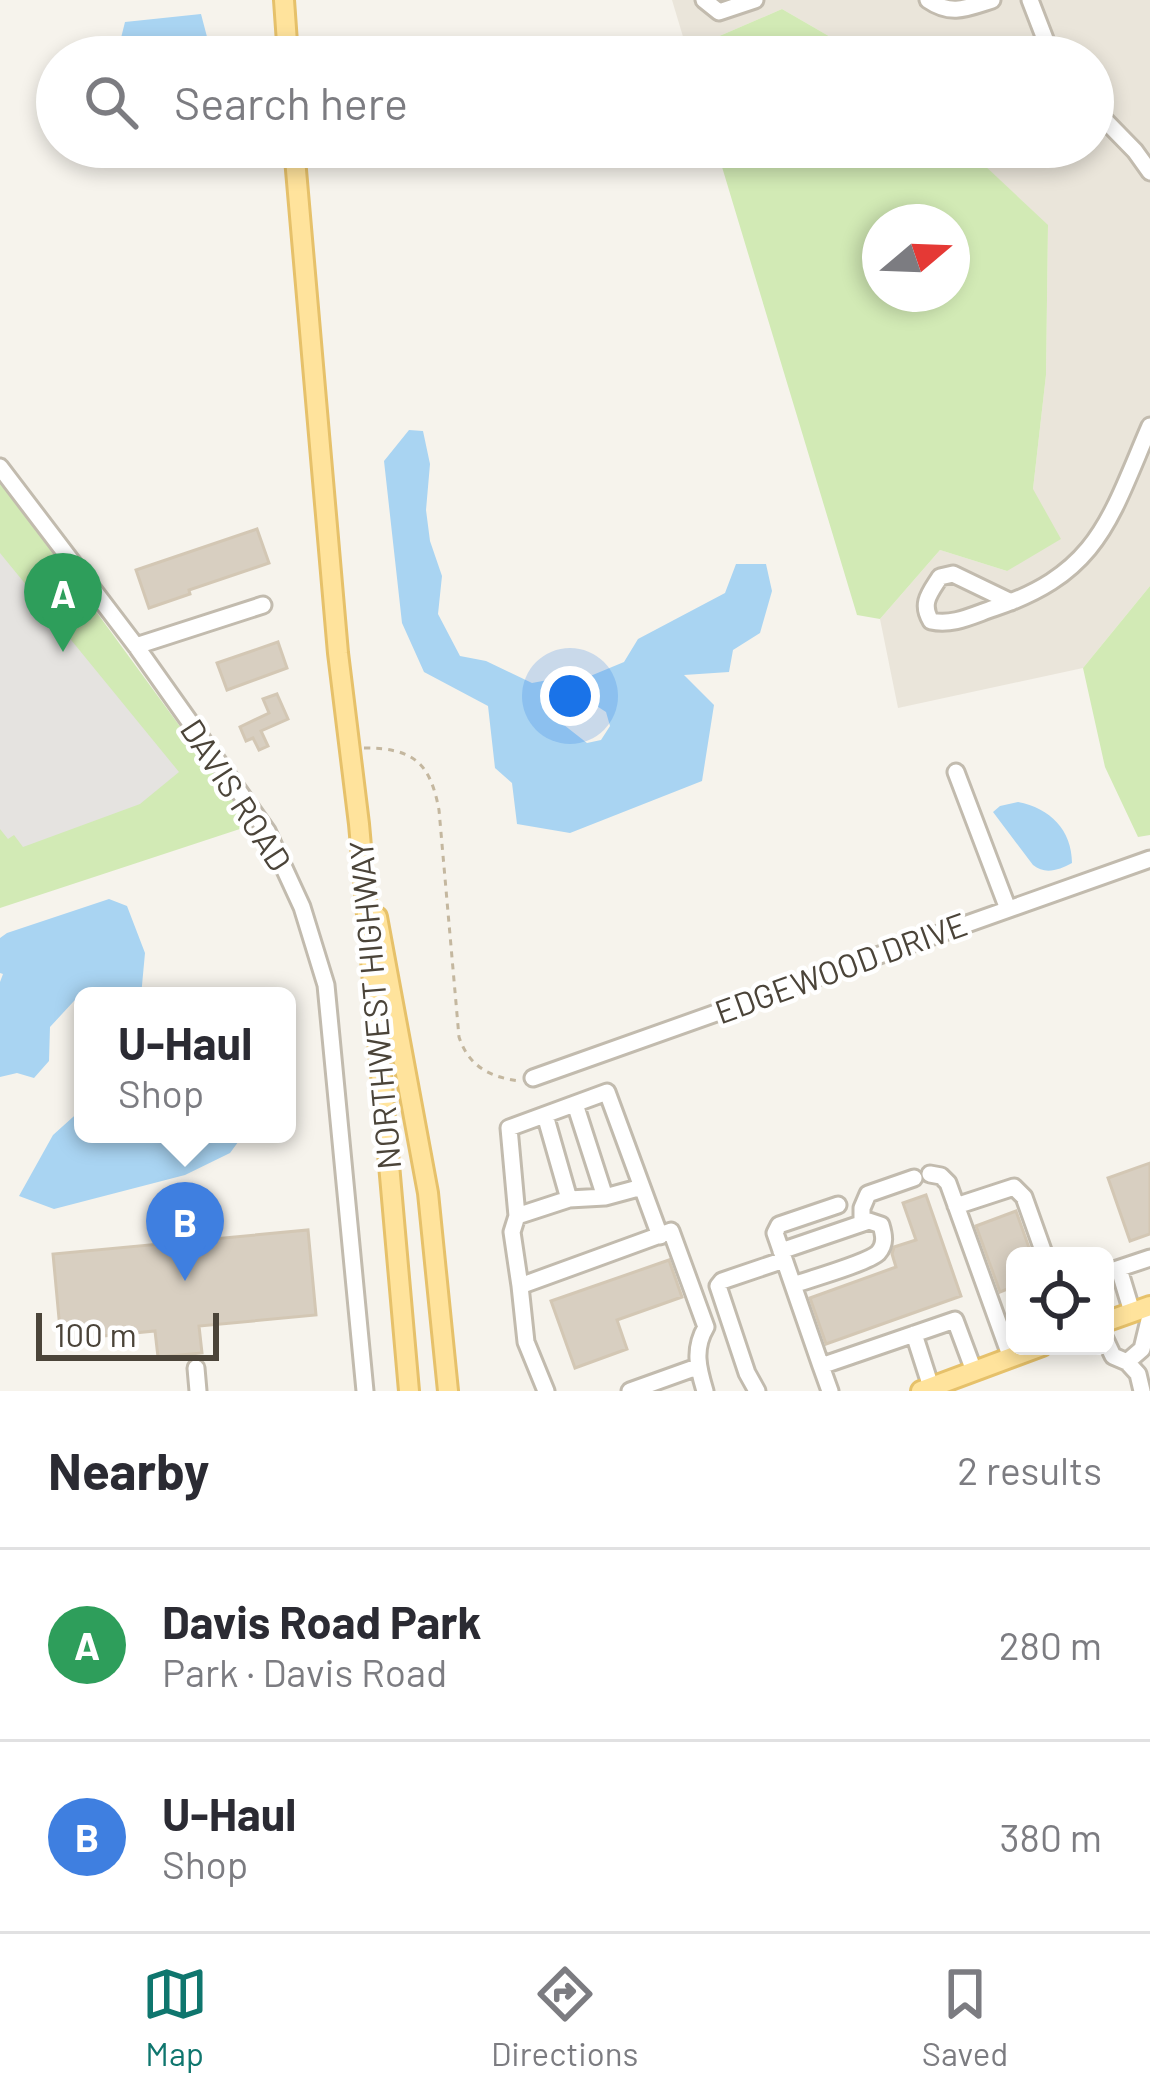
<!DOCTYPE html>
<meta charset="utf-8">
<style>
body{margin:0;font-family:Barlow,sans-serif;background:#f7f7f7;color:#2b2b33}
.controls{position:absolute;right:36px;bottom:36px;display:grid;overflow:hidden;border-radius:18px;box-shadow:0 6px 18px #0003}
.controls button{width:108px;height:108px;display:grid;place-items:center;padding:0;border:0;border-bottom:3px solid #e1e1e2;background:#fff;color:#2b2b33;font:60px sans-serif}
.compass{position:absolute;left:862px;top:204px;width:108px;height:108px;border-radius:50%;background:#fff;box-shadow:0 6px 18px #0003;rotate:71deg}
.scale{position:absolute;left:36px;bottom:30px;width:183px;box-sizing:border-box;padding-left:12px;border:6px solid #4b4439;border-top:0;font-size:33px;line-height:42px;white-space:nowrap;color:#4b4439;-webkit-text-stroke:9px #fff;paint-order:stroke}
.you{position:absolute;left:570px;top:696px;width:42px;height:42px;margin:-30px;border:9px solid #fff;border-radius:50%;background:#1a73e8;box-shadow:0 0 0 18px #1a73e833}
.badge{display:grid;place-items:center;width:78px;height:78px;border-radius:50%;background:#0f766e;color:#fff;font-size:39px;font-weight:700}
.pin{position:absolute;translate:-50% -99px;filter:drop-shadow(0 3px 6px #0008)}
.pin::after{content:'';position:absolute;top:63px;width:42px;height:36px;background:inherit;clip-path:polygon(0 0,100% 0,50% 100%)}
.popup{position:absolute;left:74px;top:987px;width:222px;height:156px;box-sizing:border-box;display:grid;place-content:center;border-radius:18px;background:#fff;filter:drop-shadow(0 3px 9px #0005);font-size:39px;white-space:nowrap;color:#7c7c81}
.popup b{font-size:45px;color:#2b2b33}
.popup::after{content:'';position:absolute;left:50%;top:100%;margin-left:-24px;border:24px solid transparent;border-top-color:#fff}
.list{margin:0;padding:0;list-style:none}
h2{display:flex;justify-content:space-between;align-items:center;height:156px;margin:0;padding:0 48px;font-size:51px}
h2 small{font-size:39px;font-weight:400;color:#7c7c81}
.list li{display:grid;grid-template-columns:78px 1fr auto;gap:36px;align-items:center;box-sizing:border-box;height:192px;padding:0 48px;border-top:3px solid #e1e1e2}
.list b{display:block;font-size:45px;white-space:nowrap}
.list p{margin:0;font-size:39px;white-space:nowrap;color:#7c7c81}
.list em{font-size:39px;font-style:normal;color:#7c7c81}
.icon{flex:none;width:66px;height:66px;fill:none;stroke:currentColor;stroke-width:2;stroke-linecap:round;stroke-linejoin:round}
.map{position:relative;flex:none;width:1150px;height:1391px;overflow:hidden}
.search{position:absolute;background:#fff;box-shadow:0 6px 18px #0003;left:36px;right:36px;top:36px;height:132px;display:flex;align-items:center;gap:30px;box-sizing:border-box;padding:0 42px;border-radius:66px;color:#7c7c81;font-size:45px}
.sheet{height:540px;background:#fff}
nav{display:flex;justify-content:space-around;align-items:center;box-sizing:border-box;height:168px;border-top:3px solid #e1e1e2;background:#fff;font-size:33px;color:#7c7c81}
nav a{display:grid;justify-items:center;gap:6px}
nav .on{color:#0f766e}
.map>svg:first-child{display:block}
.residential{fill:#eae5da}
.green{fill:#d2eab5;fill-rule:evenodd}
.parking{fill:#e5e3e0}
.water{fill:#a9d4f2}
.building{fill:#d8cfc1;stroke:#d3c7b4;stroke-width:3}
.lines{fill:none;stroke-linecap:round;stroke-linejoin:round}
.minor-casing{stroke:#c2bbae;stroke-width:21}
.major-casing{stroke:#e6c16a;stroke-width:24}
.path{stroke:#c4b79f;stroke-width:3;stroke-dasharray:6 6;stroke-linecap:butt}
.minor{stroke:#fff;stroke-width:15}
.major{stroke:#ffe39c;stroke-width:18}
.labels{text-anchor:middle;stroke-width:9;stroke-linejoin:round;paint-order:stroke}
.street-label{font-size:33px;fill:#4b4439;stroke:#fff}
</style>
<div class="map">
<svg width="1150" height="1391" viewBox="0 0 1150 1391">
<rect width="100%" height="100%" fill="#f6f3ec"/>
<path class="residential" d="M672,0H1150V586L1083,668L898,708L880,619L940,550L1007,571L1033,489L1046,375L1048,226L965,147H1093V57H865L782,9L687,50Z"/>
<path class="green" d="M782,9L865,57H689L687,50Z
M716,147H965L1048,225L1046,375L1033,489L1061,539L1007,571L940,550L880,619L857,615ZM952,222V294H880V222Z
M0,480L252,825L0,908Z
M1150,586V835L1138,837L1105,767L1083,668Z"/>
<path class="parking" d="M0,553L179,772L140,804L23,847L14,835L8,839L0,829Z"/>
<path class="water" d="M201,14L211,52L195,57H152L121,38L125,22Z
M409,430L423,431L430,464L426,510L430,541L442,576L438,614L460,656L486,661L532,683L553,679L570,696L559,711L564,725L587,743L601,740L610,726L606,712L578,694L583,679L624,662L638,639L725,593L736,564H766L772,591L760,633L733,650L729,672L684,675L714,705L702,781L570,833L517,824L512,783L495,768L488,706L424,672L402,623L384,461Z
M1018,802C1050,808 1072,830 1072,863C1059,870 1045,875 1033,865L993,812L1000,806Z
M109,899L127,906L145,953L141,996L109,992L83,996V998L74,1001L50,1027L49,1061L34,1078L17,1073L0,1077V982L3,974L0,973V938L7,933Z
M83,1108V1134H244L230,1153L185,1175L54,1209L19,1196L53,1135Z"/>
<path class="building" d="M257,529L269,563L189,590L190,594L149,608L136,570Z
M278,642L287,668L227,690L217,663Z
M277,694L288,719L261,731L268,746L259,750L253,738L246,741L240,727L269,713L263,699Z
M1150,1163V1234L1130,1241L1108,1178Z
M926,1195L961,1296L826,1344L810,1298L896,1267L892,1254L894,1247L916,1240L903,1203Z
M1016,1211L1032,1256H1015V1286L1000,1292L976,1226Z
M308,1230L316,1315L199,1326L202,1353L158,1357L155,1331L61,1340L53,1254Z
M669,1260L682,1297L617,1320L627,1349L575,1368L551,1301Z"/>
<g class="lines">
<g class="minor-casing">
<path id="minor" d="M704,0L719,12L755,0
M928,0C951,16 967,8 992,0
M1030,0L1052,57
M1093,108L1135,151L1150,172
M0,467L136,646L267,831L302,907L326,985L365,1391
M1011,602L953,574L940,577C930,593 920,603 931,621C953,626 973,615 994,608C1099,573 1110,518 1150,426
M136,646L263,605
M956,772L1008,909
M533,1078L1150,859
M575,1104L605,1197L642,1187
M545,1115L569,1199
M930,1174L941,1176L948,1183L1011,1358
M956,1206L1014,1187L1024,1197L1045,1256
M517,1216L569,1199L605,1197
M862,1223V1208L868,1194L914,1178
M781,1251L869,1221L881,1225C884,1235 886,1244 878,1253C867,1263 810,1279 793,1285
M1119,1269L1132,1312
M1105,1273L1150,1258
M520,1286L512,1232L517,1216L509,1128L607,1092L660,1236
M914,1334L931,1387
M1105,1339L1113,1356L1127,1362L1142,1349L1150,1316
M1127,1362L1138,1374L1142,1391
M821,1366L775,1233L779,1225L838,1205
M196,1368L198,1391
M546,1391L526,1342L520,1286L671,1231L706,1327C693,1349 698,1368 705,1391
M630,1391L697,1367
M757,1391L747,1373L718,1286L722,1281L784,1260
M830,1391L821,1366L955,1320L974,1371"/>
</g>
<g class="major-casing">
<path id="major" d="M284,0L288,57
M294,147L338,653L359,824L409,1391
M377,917L428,1193L448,1391
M1105,1322L1150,1306
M921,1391L1042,1346"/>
</g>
<path class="path" d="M364,748C413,748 430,762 439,810L459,1037C469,1067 491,1078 521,1081"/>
<use href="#minor" class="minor"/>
<use href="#major" class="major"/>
</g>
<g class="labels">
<g class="street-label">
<text transform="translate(236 795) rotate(57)" y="12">DAVIS ROAD</text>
<text transform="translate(841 968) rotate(-20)" y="12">EDGEWOOD DRIVE</text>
<text transform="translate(375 1005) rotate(-95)" y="12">NORTHWEST HIGHWAY</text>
</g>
</g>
</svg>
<div class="controls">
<button><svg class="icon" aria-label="locate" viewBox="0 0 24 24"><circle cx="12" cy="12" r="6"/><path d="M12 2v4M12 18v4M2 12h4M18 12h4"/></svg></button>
</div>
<svg class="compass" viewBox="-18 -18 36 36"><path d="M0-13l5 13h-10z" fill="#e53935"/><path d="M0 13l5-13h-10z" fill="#7c7c81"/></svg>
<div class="scale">100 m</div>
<div class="you"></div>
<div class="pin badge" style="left:63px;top:652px;background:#2e9e5b">A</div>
<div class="pin badge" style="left:185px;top:1281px;background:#3f7fe0">B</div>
<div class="popup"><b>U-Haul</b>Shop</div>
<div class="search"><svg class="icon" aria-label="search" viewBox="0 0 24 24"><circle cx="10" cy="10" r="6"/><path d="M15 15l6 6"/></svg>Search here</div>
</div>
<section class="sheet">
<h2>Nearby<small>2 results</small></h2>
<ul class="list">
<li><span class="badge" style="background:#2e9e5b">A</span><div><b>Davis Road Park</b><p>Park · Davis Road</p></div><em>280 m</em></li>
<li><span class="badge" style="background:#3f7fe0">B</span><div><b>U-Haul</b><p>Shop</p></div><em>380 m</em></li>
</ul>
</section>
<nav>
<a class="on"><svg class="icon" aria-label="map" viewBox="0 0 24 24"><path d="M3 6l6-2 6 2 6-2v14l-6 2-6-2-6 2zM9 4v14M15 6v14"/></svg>Map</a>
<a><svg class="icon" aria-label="directions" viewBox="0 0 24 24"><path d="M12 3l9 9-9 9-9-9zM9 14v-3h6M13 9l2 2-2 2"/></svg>Directions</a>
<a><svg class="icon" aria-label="saved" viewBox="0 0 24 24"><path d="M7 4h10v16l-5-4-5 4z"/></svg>Saved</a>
</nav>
